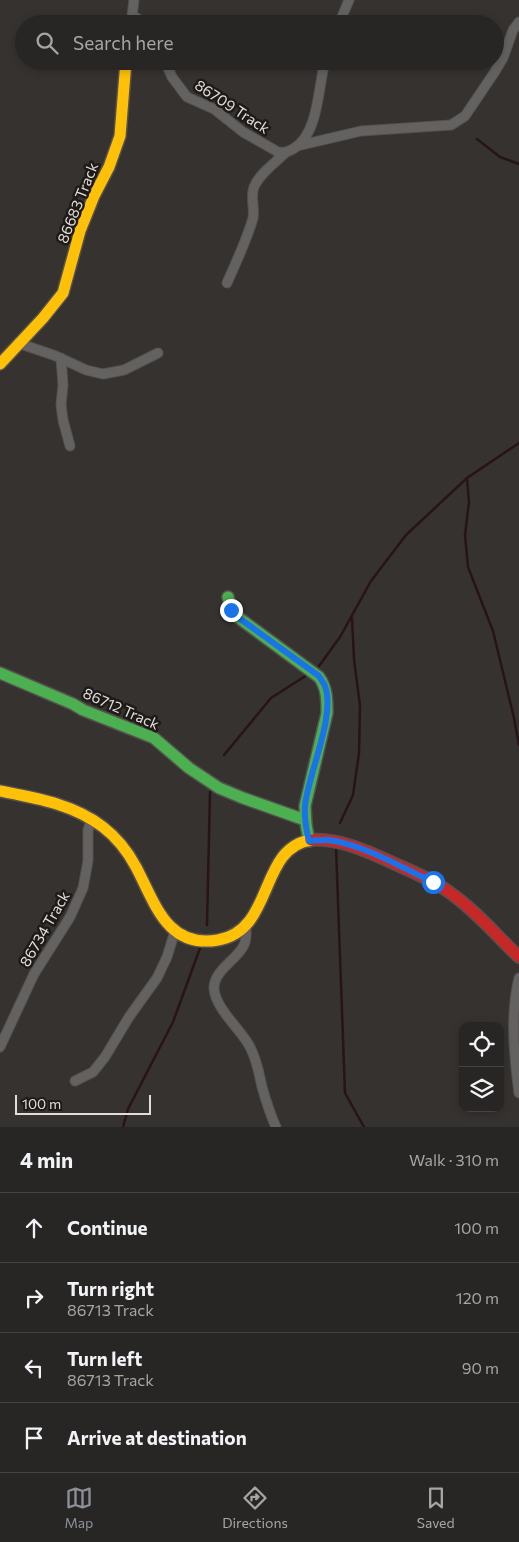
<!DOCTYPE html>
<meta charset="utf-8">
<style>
body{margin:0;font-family:Commissioner,sans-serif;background:#343231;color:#f1f3f6}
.controls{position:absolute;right:15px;bottom:15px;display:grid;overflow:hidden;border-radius:10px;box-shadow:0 2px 8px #0003}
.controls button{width:45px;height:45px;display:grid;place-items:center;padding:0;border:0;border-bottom:1px solid #444341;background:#282624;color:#f1f3f6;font:25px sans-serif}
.scale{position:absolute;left:15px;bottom:12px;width:136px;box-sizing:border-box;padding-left:5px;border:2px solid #e2dddb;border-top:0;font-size:14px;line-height:18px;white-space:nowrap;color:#e2dddb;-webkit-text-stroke:4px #1d1a18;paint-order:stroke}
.stop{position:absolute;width:15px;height:15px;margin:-11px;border:4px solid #1a73e8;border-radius:50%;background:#fff}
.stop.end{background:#1a73e8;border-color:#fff;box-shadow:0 1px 5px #0008}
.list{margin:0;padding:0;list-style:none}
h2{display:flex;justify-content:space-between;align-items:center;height:65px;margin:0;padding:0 20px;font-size:21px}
h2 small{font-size:16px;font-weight:400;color:#a5a5a6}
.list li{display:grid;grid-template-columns:32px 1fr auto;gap:15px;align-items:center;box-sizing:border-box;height:70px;padding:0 20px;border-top:1px solid #444341}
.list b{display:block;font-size:19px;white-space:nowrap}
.list p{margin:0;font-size:16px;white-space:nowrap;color:#a5a5a6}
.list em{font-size:16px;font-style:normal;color:#a5a5a6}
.icon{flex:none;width:28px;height:28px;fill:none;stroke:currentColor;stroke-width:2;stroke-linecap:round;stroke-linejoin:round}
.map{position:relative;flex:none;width:519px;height:1127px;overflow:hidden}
.search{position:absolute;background:#282624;box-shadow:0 2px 8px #0003;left:15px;right:15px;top:15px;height:55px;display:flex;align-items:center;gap:12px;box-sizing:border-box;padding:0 18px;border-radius:28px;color:#a5a5a6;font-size:19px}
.sheet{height:345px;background:#282624}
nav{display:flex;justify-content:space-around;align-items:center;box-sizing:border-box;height:70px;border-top:1px solid #444341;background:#282624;font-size:14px;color:#a5a5a6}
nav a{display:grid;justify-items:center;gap:2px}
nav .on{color:#8c9099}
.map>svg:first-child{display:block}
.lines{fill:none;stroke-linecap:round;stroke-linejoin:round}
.stream{stroke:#29131a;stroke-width:2.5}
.street-casing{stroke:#55514f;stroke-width:11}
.fast-casing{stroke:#55514f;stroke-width:14}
.slow-casing{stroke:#55514f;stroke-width:14}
.jam-casing{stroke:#55514f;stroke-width:14}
.street{stroke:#646260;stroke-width:9}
.fast{stroke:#4caf50;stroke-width:11}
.slow{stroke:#ffc107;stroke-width:11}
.jam{stroke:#c62828;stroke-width:11}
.route{stroke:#1a73e8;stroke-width:6}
.labels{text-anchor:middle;stroke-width:5;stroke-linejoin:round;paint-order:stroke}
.street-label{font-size:15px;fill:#e2dddb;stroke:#1d1a18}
</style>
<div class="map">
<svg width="519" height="1127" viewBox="0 0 519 1127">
<rect width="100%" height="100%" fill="#363230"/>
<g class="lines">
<path class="stream" d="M477,139L500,157L519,164
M467,478L469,502L465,535L468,567L493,631L514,718L519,745
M319,666L340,637L371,581L406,535L467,478L519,443
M224,755L271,698L307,675
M340,823L353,795L359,753L360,706L354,659L352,618
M336,847L345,1093L364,1127
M207,925L210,792
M123,1127L128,1109L173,1022L200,948"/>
<g class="street-casing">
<path id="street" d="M132,15L146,24
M131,24L134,0
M339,24L349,0
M165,61L172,77L187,97L214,109L243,132L278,152C285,153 287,152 293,149C319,134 318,87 325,61
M297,146L361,131L451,125L465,116L494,73L503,58L513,30L519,22
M227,283C236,262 247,240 253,218C255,208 250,197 254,187C259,174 275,163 285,153
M18,343L56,356L86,370L103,374L124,370L158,353
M61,358L63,385L61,405L63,420L70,446
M246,926C246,932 247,939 244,945C237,960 214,970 214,988C215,1009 241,1029 250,1047C257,1060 259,1073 262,1087C266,1101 270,1114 276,1127
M519,978C510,1015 514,1055 519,1093
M0,1047L34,974L70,917L83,888L88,861V830L92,818
M75,1081L93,1072L105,1057L129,1017L157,978L167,957L175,931"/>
</g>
<g class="fast-casing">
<path id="fast" d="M228,597L231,610L239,618L319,677C327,688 327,699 327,713L305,806L306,824L309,841
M0,673L73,704L83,710L154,738L189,768L219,788L243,798L305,820"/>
</g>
<g class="slow-casing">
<path id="slow" d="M0,364L43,318L63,293L80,231L94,196L109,167L120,136L126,61
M0,791C36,798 73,804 103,827C116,837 128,852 136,867C155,903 167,949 218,940C275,930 258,848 311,840"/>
</g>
<g class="jam-casing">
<path id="jam" d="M311,840C343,838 373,854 402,867C418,874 434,881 449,892C475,910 496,935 519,957"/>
</g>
<use href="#street" class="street"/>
<use href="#fast" class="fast"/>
<use href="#slow" class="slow"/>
<use href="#jam" class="jam"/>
</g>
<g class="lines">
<path class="route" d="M231,610L239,618L319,676C321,680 324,683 325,686C336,716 308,774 305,806C304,819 306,829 309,841C316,840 322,840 329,840C364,845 401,867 433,882"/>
</g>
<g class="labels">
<g class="street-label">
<text transform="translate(232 107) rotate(33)" y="5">86709 Track</text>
<text transform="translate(78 203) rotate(-68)" y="5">86683 Track</text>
<text transform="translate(121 709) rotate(24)" y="5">86712 Track</text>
<text transform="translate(45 929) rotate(-60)" y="5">86734 Track</text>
</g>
</g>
</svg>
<div class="controls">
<button><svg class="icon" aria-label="locate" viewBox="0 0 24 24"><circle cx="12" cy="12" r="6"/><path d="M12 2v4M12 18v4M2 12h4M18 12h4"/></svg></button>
<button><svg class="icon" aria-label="layers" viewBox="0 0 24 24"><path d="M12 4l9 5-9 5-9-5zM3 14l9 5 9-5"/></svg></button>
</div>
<div class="scale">100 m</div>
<div class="stop" style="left:433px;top:882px"></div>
<div class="stop end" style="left:231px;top:610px"></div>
<div class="search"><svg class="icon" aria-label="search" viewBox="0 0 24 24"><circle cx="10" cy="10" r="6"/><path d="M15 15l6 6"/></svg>Search here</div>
</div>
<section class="sheet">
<h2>4 min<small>Walk · 310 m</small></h2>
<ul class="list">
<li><svg class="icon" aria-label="ahead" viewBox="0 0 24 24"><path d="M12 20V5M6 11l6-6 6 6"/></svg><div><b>Continue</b></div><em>100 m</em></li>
<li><svg class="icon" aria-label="right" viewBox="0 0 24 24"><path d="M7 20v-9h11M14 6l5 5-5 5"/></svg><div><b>Turn right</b><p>86713 Track</p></div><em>120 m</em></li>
<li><svg class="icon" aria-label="left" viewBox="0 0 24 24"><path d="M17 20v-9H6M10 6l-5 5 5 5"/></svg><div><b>Turn left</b><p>86713 Track</p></div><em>90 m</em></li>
<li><svg class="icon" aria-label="arrive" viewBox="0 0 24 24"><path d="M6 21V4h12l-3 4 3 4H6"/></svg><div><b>Arrive at destination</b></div></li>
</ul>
</section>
<nav>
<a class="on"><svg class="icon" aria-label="map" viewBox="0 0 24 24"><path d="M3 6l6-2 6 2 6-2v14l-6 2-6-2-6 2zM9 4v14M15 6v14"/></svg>Map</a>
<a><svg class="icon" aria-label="directions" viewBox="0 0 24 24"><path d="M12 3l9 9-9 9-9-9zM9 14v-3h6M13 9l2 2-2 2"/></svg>Directions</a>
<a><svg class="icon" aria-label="saved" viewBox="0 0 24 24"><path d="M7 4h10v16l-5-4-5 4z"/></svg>Saved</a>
</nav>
